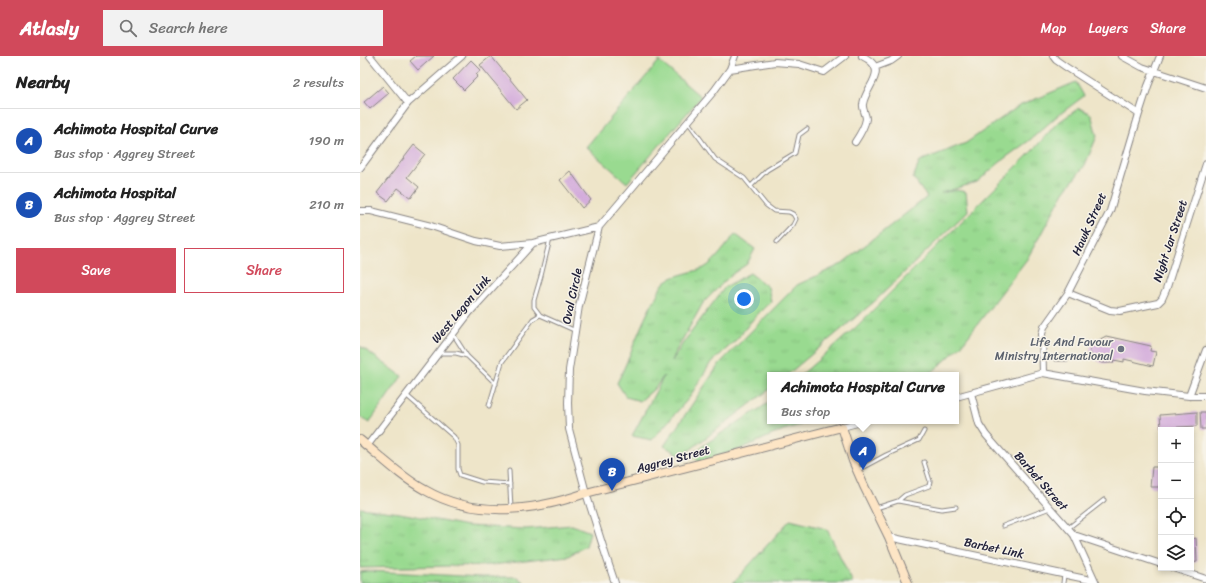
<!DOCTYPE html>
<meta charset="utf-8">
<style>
body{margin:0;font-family:Sriracha,sans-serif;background:#f2f2f2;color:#222}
.controls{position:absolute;right:12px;bottom:12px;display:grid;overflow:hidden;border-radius:0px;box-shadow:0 2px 6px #0003}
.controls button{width:36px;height:36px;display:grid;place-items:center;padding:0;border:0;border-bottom:1px solid #e0e0e0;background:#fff;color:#222;font:20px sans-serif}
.you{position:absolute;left:384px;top:243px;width:14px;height:14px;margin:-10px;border:3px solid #fff;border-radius:50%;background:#1a73e8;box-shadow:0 0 0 6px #1a73e833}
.badge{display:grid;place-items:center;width:26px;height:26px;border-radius:50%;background:#d1495b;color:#fff;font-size:13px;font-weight:700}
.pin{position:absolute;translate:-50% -33px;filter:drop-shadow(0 1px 2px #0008)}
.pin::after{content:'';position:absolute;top:21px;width:14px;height:12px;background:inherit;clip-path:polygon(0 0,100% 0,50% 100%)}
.popup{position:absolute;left:407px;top:316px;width:192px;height:52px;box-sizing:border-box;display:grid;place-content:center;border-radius:0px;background:#fff;filter:drop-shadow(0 1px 3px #0005);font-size:13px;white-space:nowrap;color:#767676}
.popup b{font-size:15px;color:#222}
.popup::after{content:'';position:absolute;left:50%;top:100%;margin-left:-8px;border:8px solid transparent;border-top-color:#fff}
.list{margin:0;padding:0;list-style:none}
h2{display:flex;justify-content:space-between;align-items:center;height:52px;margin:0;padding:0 16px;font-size:17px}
h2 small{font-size:13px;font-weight:400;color:#767676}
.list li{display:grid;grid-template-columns:26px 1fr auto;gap:12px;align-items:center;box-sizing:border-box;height:64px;padding:0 16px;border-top:1px solid #e0e0e0}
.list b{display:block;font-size:15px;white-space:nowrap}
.list p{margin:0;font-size:13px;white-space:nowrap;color:#767676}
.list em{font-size:13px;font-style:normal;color:#767676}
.actions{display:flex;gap:8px;padding:12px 16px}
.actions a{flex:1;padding:9px 0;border:1px solid #d1495b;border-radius:0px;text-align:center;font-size:14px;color:#d1495b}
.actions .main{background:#d1495b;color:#fff}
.icon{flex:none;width:22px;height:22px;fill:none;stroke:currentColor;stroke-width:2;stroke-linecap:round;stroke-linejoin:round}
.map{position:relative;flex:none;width:846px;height:527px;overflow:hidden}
header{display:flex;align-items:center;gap:24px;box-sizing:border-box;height:56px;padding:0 20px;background:#d1495b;color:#fff}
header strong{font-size:19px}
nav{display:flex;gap:22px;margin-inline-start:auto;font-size:14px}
.search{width:280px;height:36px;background:#f2f2f2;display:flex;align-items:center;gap:10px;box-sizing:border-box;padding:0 14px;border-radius:0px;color:#767676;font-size:15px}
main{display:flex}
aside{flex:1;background:#fff}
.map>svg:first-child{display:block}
.grass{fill:url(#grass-tufts);stroke:#5e7e66}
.pitch{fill:#99da90;stroke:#5e7e66}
.building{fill:#d3abdb}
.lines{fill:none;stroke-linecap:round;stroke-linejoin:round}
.service-casing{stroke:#888482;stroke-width:5}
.minor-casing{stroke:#888482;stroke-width:8}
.secondary-casing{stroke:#888482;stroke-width:10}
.service{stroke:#fff;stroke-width:3}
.minor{stroke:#fff;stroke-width:6}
.secondary{stroke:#fde5c5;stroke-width:8}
.worship-dot{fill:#6b7280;stroke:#f7f3e8;stroke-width:1.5}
.labels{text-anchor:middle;stroke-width:3;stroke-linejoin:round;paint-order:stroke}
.street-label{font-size:12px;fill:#22223b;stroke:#f7f3e8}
.worship-label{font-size:12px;fill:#5b616d;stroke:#f7f3e8;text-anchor:end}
</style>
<header>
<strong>Atlasly</strong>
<div class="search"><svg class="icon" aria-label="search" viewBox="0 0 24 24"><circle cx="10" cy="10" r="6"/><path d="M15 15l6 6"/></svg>Search here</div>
<nav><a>Map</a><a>Layers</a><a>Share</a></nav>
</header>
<main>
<aside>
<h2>Nearby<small>2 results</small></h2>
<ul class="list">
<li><span class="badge" style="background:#1a4fb4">A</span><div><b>Achimota Hospital Curve</b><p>Bus stop · Aggrey Street</p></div><em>190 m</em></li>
<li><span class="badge" style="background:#1a4fb4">B</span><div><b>Achimota Hospital</b><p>Bus stop · Aggrey Street</p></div><em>210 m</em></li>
</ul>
<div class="actions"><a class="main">Save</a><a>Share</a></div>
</aside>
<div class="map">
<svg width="846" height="527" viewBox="0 0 846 527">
<defs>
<pattern id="grass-tufts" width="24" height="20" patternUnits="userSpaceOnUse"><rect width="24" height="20" fill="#99da90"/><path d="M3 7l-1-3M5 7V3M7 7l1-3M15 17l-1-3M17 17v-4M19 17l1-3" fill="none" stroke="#84bb7d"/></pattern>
</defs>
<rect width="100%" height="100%" fill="#f7f3e8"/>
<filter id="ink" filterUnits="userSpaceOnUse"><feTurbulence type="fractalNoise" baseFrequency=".025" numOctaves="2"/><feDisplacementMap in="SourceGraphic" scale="8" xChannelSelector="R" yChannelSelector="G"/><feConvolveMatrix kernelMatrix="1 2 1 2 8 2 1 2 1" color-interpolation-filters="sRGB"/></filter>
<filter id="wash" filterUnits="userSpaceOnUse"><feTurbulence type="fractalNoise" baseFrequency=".012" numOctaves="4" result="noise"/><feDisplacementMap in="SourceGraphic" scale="16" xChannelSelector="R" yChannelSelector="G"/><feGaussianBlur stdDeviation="0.9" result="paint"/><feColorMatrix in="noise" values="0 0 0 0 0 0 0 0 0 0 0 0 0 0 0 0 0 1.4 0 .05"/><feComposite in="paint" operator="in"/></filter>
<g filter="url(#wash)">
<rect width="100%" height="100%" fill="#eee5c9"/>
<path class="grass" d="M716,26L724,40L696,61L670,84L645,102L617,126L581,137L596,134L606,136L608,155L515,245L427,319H410V333L322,400L304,390L360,307L437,229L480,209L567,141L553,122L560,105L606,87L659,50Z
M719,52L731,58L737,80L725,109L704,136L667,203L601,290L569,319H441L495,272L675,92L696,68Z
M375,178L395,193L387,208L371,219L343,247L316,295L312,305L323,287L365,231L390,217L408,231L411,245L394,262L376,284L350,308L329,342L292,384L272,380L304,320L294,333L280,345L266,341L257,327C271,300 279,270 295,243C298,238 300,231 304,227C311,219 335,216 344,212C355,206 368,187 375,178Z
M410,346V365H454L423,374L381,393L339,406L331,398L366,374Z
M0,452L40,457L107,470L166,473L212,469L230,476L226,490L208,500L132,509L0,512Z
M430,464L467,473L493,527H373Z
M9,515L121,521H157L165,527H0V516Z"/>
<path class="pitch" d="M299,5L341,41L267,127L226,91Z
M0,290L42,320L9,367L0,361Z"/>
<g id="blocks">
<path class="building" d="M56,0H74L58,14L50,5Z
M131,0L167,44L156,53L120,9Z
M111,4L121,14L116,18L118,20L104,34L93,23Z
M23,30L29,37L10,53L4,46Z
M54,89L65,98L47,121L59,131L51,142L38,132L28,145L17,137Z
M210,115L231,144L222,152L200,124Z
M746,280L791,290L790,295L796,296L793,310L764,303V306L754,304L753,307H742L732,302L730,295L731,288Z
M694,299H708V305H694Z
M837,356V370L801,372L800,359Z
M840,356H846V373H841Z
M792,411H801V429H799V431H790Z
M836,482L837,506L831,507V483Z"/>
</g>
</g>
<g filter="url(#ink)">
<use href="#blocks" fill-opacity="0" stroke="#888482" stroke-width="1"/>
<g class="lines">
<g class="service-casing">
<path id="service" d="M328,66L355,103L384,122L406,149L414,155L429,156L433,158L436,163L433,169L417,186
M391,130L407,114L435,97L439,79L447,73
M180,259L174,251V244L181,220L190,183
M93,278L107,300L136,328
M79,297H96L107,300
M46,339L94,381L98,389V413L100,419L122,426L150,428
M129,350L142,306L173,263L180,259L216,275
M498,414L526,399L559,384L564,375
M149,415L151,452
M538,445L545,439L569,430L570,425L564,406
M516,452L538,445L576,452L582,453L596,451
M643,470L690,452
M707,473L744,444
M703,527L704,519"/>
</g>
<g class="minor-casing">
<path id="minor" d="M10,0L48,47
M693,0L696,4L706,11L779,58
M762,0L782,11L846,32
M515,11L531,5L538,0
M370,13L415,6L439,8L464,16L485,0
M495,86C499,80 505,70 506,63C506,58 502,53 503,48C506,29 531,14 502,0
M0,112L48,47L102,0
M0,155H11L71,170L116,185L140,190L173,187
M708,237L750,254L760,255L798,247L802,243L806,234L846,108
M683,317L682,278L684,271L708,237L750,155L779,58L788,30L800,0
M611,337L619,368L626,379L714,479L736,527
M829,340L846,294
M596,341L683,317L785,335L829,340H846
M482,371L505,365
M7,390L110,256L173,187L239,171
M714,479L801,508
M529,481L735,525
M813,512L846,523
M255,527L246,500L226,437L209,373L208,347L209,314L219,250L239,171L354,35L370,13L375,0"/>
</g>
<g class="secondary-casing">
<path id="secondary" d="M0,384C21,401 41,421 65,434C115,463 174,455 226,437L482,371L493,405L504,430L529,481L548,527"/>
</g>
<use href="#service" class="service"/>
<use href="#minor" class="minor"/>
<use href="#secondary" class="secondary"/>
</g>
</g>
<circle class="worship-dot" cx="761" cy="293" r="4"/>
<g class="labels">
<g class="street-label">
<text transform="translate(729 168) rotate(-66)" y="4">Hawk Street</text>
<text transform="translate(810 185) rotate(-72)" y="4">Night Jar Street</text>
<text transform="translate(212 240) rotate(-78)" y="4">Oval Circle</text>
<text transform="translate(101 253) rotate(-50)" y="4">West Legon Link</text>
<text transform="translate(313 403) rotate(-15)" y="4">Aggrey Street</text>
<text transform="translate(681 425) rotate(49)" y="4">Barbet Street</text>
<text transform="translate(634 492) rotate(12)" y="4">Barbet Link</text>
</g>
<g class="worship-label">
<text x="753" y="290">Life And Favour<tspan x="753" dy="14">Ministry International</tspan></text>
</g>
</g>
</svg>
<div class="controls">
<button>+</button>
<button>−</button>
<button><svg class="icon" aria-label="locate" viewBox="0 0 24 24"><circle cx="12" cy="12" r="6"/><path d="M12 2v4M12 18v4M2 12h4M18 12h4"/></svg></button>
<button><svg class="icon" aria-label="layers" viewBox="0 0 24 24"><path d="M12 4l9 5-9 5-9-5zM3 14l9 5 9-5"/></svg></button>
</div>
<div class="you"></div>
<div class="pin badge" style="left:503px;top:414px;background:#1a4fb4">A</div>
<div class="popup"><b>Achimota Hospital Curve</b>Bus stop</div>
<div class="pin badge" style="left:252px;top:435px;background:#1a4fb4">B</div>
</div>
</main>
